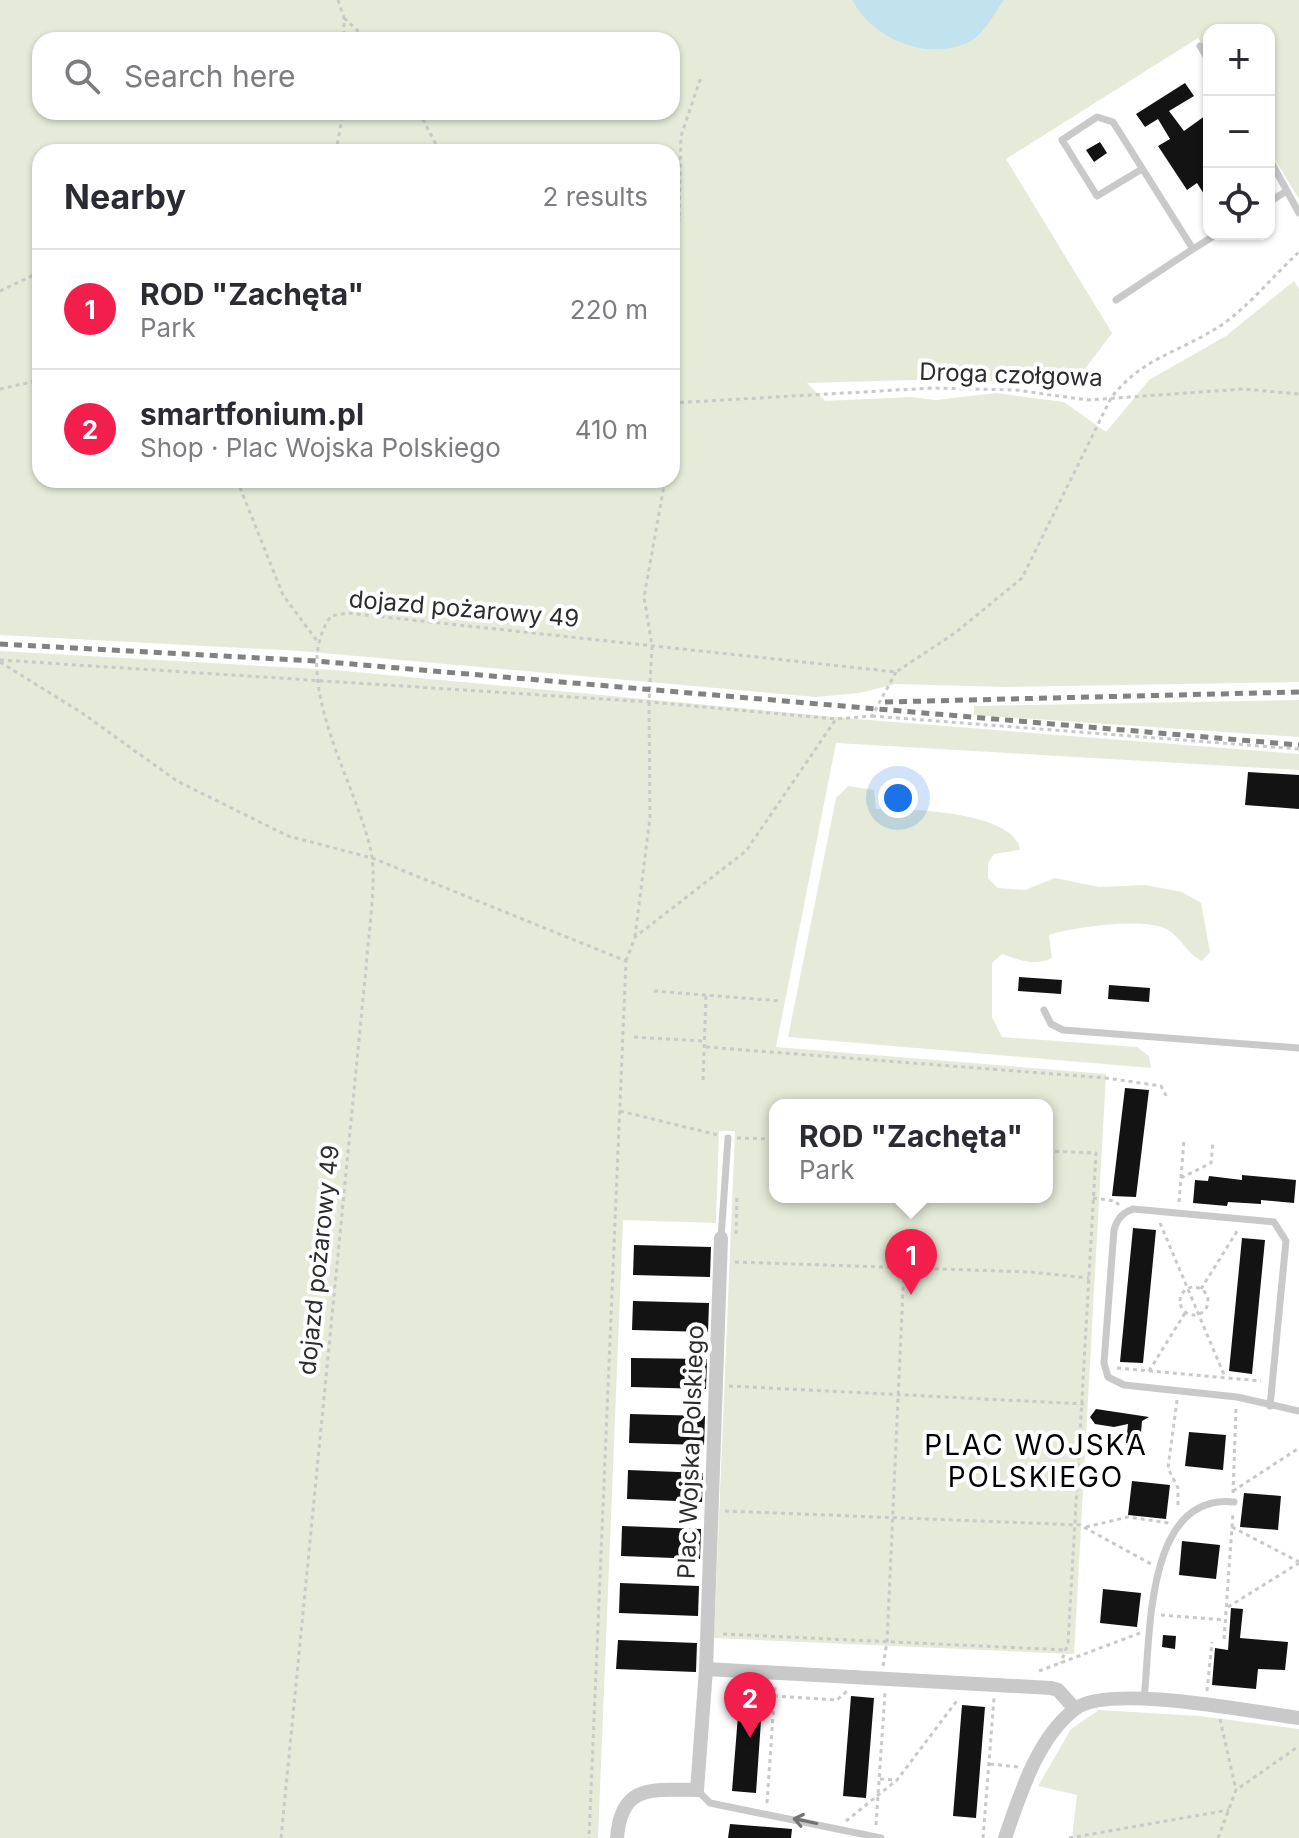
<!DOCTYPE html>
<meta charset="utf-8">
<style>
body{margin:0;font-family:Inter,sans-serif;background:#f2f2f3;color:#2b2b33}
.controls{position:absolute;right:24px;top:24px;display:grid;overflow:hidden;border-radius:16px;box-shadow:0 2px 6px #0004}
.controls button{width:72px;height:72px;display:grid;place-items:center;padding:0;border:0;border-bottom:2px solid #e1e1e2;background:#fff;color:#2b2b33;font:40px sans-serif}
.you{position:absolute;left:898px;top:798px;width:28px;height:28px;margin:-20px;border:6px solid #fff;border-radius:50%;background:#1a73e8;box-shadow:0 0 0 12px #1a73e833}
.badge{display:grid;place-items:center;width:52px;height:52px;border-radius:50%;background:#f21f4d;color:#fff;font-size:26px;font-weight:700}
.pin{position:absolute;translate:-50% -66px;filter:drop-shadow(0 2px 4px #0008)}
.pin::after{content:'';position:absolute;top:42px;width:28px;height:24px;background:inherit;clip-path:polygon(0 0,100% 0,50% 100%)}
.popup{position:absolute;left:769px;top:1099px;width:284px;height:104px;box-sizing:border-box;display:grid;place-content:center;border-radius:16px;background:#fff;filter:drop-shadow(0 2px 6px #0005);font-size:26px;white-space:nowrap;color:#7c7c81}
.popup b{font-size:30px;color:#2b2b33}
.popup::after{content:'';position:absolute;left:50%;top:100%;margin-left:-16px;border:16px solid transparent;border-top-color:#fff}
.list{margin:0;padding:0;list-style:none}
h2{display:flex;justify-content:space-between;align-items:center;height:104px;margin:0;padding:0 32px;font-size:34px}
h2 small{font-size:26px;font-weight:400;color:#7c7c81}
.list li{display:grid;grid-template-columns:52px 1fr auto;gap:24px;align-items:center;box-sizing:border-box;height:120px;padding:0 32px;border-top:2px solid #e1e1e2}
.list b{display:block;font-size:30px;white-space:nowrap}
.list p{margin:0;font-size:26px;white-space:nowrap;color:#7c7c81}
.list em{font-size:26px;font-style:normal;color:#7c7c81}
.icon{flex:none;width:44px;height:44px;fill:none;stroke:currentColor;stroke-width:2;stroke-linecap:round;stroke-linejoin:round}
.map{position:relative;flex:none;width:1299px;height:1838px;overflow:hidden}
.search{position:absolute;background:#fff;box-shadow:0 2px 6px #0004;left:32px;top:32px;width:648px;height:88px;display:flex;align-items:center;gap:20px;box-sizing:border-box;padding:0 28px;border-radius:24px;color:#7c7c81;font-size:30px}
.panel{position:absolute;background:#fff;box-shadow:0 2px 6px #0004;left:32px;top:144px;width:648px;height:344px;border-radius:24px}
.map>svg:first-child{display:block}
.green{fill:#e5ebd8;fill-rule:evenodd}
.water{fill:#c2e3ed}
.building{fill:#131313}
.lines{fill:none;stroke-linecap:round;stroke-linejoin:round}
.path{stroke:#c9c9c9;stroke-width:3;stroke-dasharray:4 4;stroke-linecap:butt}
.lane{stroke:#c9c9c9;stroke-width:7}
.street{stroke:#c9c9c9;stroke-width:14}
.rail{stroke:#818181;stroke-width:5;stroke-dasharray:8 6;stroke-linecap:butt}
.oneway{stroke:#737373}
.labels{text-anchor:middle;stroke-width:8;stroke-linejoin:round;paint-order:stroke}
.street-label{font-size:24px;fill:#2c2c2c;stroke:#fff}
.quarter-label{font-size:28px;letter-spacing:2px;fill:#000;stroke:#fff}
</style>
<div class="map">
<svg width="1299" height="1838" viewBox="0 0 1299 1838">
<rect width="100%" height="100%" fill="#fff"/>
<path class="green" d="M0,0H852L856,7L985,27L1004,0H1299V199L1269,150V30H1209V54L1198,38L1006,159L1112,333L1072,386L949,379L807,383L825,401L910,397L936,400L996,393L1064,402L1106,432L1149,380L1226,336L1294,281L1299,289V682L1007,687L896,684L859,693L816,697L300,651L0,635ZM40,40H672V112H40ZM40,152H672V480H40Z
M0,651L334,670L856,719L1299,754V770L836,743L776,1047L1106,1074L1074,1654L714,1638L735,1131H719L716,1223L623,1220L598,1838H0ZM775,1105H1047V1197H775Z
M1299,700V737L974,715V706Z
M848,786L874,790L876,809C906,808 1016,812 1020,850L994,854L988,863V878L998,888L1025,890L1055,878L1099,887L1145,885L1182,892L1201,903L1210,952L1202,961C1186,953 1180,935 1164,928C1139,918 1074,927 1049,935L1052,958C1033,967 1021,960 1002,954L992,963V1017L1002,1037L1137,1047L1149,1056L1151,1068L788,1037L836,798Z
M1099,1710L1199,1716L1299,1729V1838H1072L1077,1795L1038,1786L1071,1729Z"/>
<path class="water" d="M852,0H1004C994,14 983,36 967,43C925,61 873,39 852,0Z"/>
<path class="building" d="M1185,83L1194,96L1169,111L1184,131L1209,113V202L1197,183L1187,190L1158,146L1170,139L1158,119L1145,127L1136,114Z
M1100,142L1107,153L1094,162L1086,150Z
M1248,772L1299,775V809L1245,805Z
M1019,977L1062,980L1061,994L1018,991Z
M1109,985L1150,988L1149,1002L1108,999Z
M1125,1088L1149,1090L1136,1197L1112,1196Z
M1242,1175L1296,1180L1294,1203L1261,1200V1204L1228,1202L1227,1206L1193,1203L1195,1180L1208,1181L1209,1176L1242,1180Z
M1133,1228L1156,1230L1143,1363L1120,1362Z
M1242,1238L1265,1240L1252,1374L1229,1371Z
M634,1245L711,1247L710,1277L633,1275Z
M633,1301L709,1303L708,1332L632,1330Z
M631,1358L707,1359L706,1389L631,1387Z
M1096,1409L1149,1417L1142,1421L1140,1444L1126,1443L1128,1424L1114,1427L1095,1424L1090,1417Z
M630,1414L705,1416L704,1445L629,1443Z
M1189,1432L1226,1435L1223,1470L1185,1466Z
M628,1470L703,1473L702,1502L627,1499Z
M1132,1481L1170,1485L1166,1519L1128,1515Z
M1244,1493L1281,1496L1278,1530L1240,1527Z
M622,1526L701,1529L700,1559L621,1556Z
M1182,1541L1220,1545L1216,1579L1179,1575Z
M620,1583L699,1586L698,1616L619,1613Z
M1103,1589L1141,1593L1137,1627L1100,1623Z
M1231,1608L1243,1609L1240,1638L1288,1642L1285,1670L1258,1669L1256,1689L1212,1685L1215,1648L1228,1650Z
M1163,1635L1176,1636L1175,1649L1162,1647Z
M618,1640L697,1643L696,1672L616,1669Z
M740,1690L763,1692L756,1793L732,1791Z
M851,1696L874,1698L866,1798L843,1796Z
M962,1705L985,1707L976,1818L953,1816Z
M730,1824L792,1829L791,1838H728Z"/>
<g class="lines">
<path class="path" d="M338,0L344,18V40
M344,18L368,40
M419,112L440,152
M336,152L343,112
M672,255L679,220L681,136L701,77
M0,291L40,272
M0,389L40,380
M672,403L932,388L1016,390L1088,400L1243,389L1299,394
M237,480L283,595L317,641
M0,660L649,702L836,719
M0,662L82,713L177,781L288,836L372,858L626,961L589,1838
M872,716L1299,749
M635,937L650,817L649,702L652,646L644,597L665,480
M626,961L635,937L746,851L836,719L872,716L896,672
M654,991L781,1001
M634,1037L702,1041
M706,1047L1106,1078L1161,1086L1168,1099
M703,1080L706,995
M620,1111L718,1135
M737,1138L775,1139
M1047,1151L1096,1153L1068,1643L1061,1663
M1181,1178L1211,1163L1213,1143
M1093,1198L1115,1201L1119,1205
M1179,1202L1184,1140
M1160,1223L1225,1377
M736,1234L737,1194
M735,1262L1030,1272L1089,1278
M1180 1301a14 14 0 1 1 28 0a14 14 0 1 1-28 0Z
M1201,1289L1239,1228
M1117,1368L1261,1381
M1149,1371L1185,1313
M729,1386L1084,1404
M1177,1400L1168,1468L1178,1488V1509
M1233,1491L1299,1448
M1233,1493L1236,1409
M725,1511L1080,1525L1151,1564
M1086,1527L1128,1517L1169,1523
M1232,1527L1299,1562
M1228,1607L1299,1563
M1161,1615L1225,1620
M723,1634L1066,1650
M1224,1639L1233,1513
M883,1666L887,1642L904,1267
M1039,1671L1140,1633
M1207,1691L1212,1642
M774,1696L837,1700L848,1690
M1220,1719L1236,1790
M990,1764L1018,1767
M880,1779L896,1780
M767,1803L775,1687
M846,1821L897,1780L959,1698
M876,1825L885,1693
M281,1838L366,968C368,938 376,886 372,857C361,790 286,678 331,616L347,613L896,672L955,633L1022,578L1111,398C1143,356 1182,352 1223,324C1250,305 1274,275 1299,252
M983,1838L994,1698
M1069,1838L1229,1810
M1218,1838L1236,1790L1299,1746"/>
<path class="lane" d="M1200,46L1209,61
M1269,158L1299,213
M1142,169L1097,196L1062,140L1097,117L1113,122L1193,249L1217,234
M1269,202L1285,192
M1116,300L1193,249
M1044,1010L1051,1024L1063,1030L1299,1048
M721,1238L728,1138
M1270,1406L1286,1241L1274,1222L1133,1209C1122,1213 1117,1219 1114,1230L1104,1363L1108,1377L1124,1385L1237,1397L1299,1411
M1144,1699C1151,1638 1144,1493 1234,1502
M697,1790L710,1803L881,1838"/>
<path class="street" d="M706,1669L1051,1688L1058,1690L1075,1709
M617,1838C621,1783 653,1790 697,1790L706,1669L721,1238
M1005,1838C1020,1795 1037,1738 1075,1709C1108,1683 1253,1712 1299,1718"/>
<path class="rail" d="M0,644L316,661L1299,745
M885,702L1299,692"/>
</g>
<defs><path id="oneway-shaft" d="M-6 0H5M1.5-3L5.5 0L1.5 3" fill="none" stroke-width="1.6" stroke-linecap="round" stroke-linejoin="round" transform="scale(2)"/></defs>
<use class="oneway" href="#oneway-shaft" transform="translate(805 1821) rotate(-168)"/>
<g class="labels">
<g class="street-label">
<text transform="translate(1011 375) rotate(2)" y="8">Droga czołgowa</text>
<text transform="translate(464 609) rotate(5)" y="8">dojazd pożarowy 49</text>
<text transform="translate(319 1260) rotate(-84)" y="8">dojazd pożarowy 49</text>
<text transform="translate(691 1452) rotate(-88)" y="8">Plac Wojska Polskiego</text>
</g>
<g class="quarter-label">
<text x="1036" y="1455">PLAC WOJSKA<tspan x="1036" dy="32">POLSKIEGO</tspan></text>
</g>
</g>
</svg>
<div class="controls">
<button>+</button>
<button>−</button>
<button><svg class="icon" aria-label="locate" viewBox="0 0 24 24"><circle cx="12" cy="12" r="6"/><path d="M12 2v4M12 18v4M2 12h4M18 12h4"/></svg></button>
</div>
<div class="you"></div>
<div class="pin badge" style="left:911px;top:1295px">1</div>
<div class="popup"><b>ROD &quot;Zachęta&quot;</b>Park</div>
<div class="pin badge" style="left:750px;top:1738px">2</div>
<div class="search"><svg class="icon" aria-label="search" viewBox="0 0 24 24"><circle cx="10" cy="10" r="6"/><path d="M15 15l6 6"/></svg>Search here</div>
<section class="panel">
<h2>Nearby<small>2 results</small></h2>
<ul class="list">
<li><span class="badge">1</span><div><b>ROD &quot;Zachęta&quot;</b><p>Park</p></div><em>220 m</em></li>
<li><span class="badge">2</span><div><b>smartfonium.pl</b><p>Shop · Plac Wojska Polskiego</p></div><em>410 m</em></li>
</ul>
</section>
</div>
